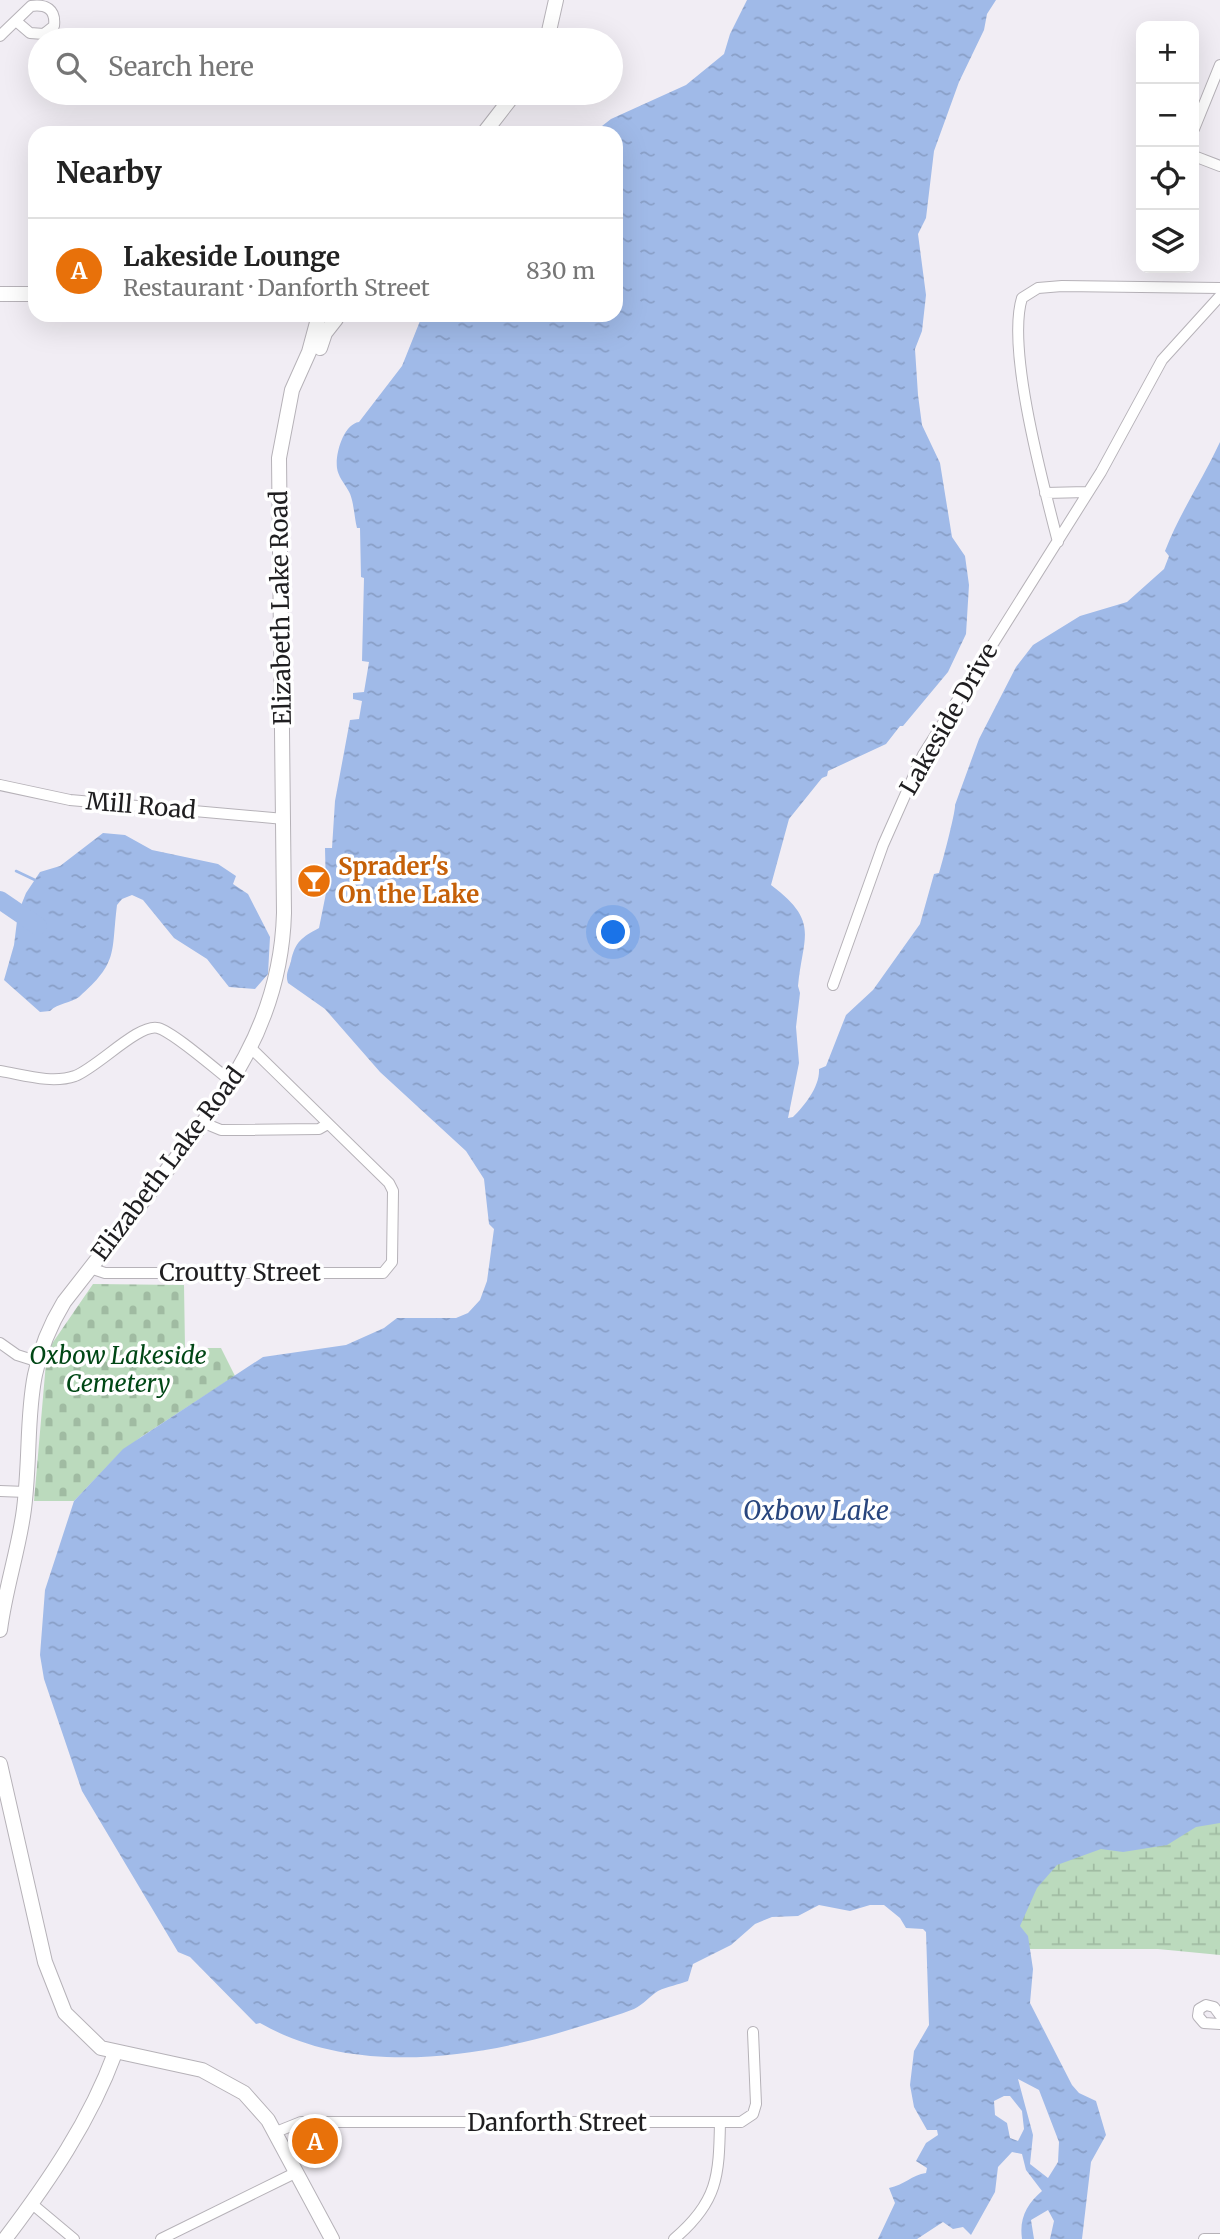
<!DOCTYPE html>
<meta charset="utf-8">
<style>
body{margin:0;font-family:Merriweather,serif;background:#f6f6f6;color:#222}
.controls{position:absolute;right:21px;top:21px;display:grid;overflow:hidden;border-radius:14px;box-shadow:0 7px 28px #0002}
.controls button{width:63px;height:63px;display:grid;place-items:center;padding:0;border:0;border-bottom:2px solid #e0e0e0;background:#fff;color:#222;font:35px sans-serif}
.you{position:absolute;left:614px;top:933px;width:24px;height:24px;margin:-18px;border:5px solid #fff;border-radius:50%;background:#1a73e8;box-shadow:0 0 0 10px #1a73e833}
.badge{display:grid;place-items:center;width:46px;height:46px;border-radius:50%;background:#b45309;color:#fff;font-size:23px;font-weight:700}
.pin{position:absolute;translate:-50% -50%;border:4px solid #fff;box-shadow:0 2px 7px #0006}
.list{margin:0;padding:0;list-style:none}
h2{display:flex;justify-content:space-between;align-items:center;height:91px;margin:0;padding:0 28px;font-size:30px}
h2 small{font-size:23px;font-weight:400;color:#767676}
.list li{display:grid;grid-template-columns:46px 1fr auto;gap:21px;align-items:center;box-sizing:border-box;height:105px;padding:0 28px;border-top:2px solid #e0e0e0}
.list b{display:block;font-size:26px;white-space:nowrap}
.list p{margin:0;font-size:23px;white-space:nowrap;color:#767676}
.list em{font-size:23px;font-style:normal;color:#767676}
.icon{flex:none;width:38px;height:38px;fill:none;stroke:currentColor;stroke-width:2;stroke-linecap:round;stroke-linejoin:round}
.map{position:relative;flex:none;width:1220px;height:2239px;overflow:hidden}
.search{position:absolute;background:#fff;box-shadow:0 7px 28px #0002;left:28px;top:28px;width:595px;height:77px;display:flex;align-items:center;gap:18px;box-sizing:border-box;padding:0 24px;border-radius:38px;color:#767676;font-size:26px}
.panel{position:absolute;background:#fff;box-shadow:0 7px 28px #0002;left:28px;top:126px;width:595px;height:196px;border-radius:21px}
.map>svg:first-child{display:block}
.wetland{fill:url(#wetland-marsh)}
.cemetery{fill:url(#cemetery-stones)}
.water{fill:url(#water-ripples);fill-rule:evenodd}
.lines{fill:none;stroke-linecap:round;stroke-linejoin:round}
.stream{stroke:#a0bae8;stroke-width:2.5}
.river{stroke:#a0bae8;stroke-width:18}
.minor-casing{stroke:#b6b2b8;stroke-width:12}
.tertiary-casing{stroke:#b6b2b8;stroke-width:16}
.minor{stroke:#fff;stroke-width:10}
.tertiary{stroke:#fff;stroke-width:14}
.labels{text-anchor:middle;stroke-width:7;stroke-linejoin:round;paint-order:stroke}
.street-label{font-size:24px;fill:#1f1e20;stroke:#fff}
.food-label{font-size:24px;font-weight:bold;fill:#c56008;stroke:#fff;text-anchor:start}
.park-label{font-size:24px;font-style:italic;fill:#004715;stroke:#fff}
.water-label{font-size:26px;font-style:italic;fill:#29467e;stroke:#fff}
</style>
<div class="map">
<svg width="1220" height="2239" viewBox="0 0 1220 2239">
<defs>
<pattern id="wetland-marsh" width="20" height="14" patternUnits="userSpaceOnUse" patternTransform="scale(1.75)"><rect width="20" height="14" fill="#bbdabd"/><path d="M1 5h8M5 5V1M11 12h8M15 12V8" fill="none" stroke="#a0bba2"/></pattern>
<pattern id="cemetery-stones" width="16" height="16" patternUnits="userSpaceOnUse" patternTransform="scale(1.75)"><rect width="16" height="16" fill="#bbdabd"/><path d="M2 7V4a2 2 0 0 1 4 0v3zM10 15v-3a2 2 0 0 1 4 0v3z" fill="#a0bba2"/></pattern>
<pattern id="water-ripples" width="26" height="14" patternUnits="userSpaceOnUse" patternTransform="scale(1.75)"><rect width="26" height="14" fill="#a0bae8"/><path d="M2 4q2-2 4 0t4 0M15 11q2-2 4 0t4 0" fill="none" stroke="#899fc7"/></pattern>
</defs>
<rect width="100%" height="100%" fill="#f1edf4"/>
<path class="wetland" d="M1220,1731V1955L1158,1949H994L1022,1847Z"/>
<path class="cemetery" d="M93,1284L184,1285L185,1348H221L235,1376L141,1437L116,1457L74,1501H34L47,1351Z"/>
<path class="water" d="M747,0H996L987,14L984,30L959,82L934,151L926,218L918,234L926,295L922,331L915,349L918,395L922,425L940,463L952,537L965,556L969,585L966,634L948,672L903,726H900L886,744L828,771L827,776L822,778L789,819L771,885C820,922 803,935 798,986L800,993L796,1027L799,1063L788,1118L793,1117C805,1105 820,1086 819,1069L826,1066L846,1015L873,990L920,924L934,874L939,873C942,864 956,810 955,805L979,739L1016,667L1033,645L1080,616L1127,602L1164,569L1169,556L1165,551C1180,512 1203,479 1220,442V1823L1196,1827L1167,1845L1123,1852L1101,1849L1057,1865L1037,1888L1020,1926L1028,1936L1033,1969L1030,2003L1072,2085L1079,2093L1096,2101L1106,2135L1091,2162L1082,2239H1050L1054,2221L1048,2210L1031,2220L1034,2239H1022C1019,2218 1027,2204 1042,2191L1026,2170L1022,2154L1012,2152L998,2167L995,2192L971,2235L963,2227L953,2229L943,2222L917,2239H878L895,2203L889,2188C904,2185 912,2175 926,2173L927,2168L916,2161L926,2143L938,2135L937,2130H927L914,2107L910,2085L914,2051L929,2025L926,1932L923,1929L906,1928L900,1918L884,1905H870L850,1911L819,1905L798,1916L772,1917L755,1924L731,1945L693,1964L688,1981C678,1985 668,1986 658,1991C650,1996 644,2004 634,2009C619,2015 603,2019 588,2024C487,2057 357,2079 260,2023L256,2024L190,1957L178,1952L82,1791L44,1679L40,1655L45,1590L74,1501L123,1449L263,1357L346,1345L384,1328L397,1318H456L468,1313L480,1300L487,1281L494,1229L489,1224L484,1179L466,1151L380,1072L325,1009L288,983C285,974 289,969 291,961C295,942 302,937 319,928L326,893L325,848H332L335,801L350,720L359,719L362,701L353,699V693L364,692L369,662L362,661L364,578L361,577L360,528H357C354,517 354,499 348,490C344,483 338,476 337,468C335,453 344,424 359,422L402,366L420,321L426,315H616V133H593L611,119L686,85L724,54L730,34ZM1018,2079L1039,2090L1059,2142L1058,2162L1048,2178L1030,2164L1033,2135ZM1004,2096H1010L1022,2111L1024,2129L1018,2141L1010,2138L1007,2123L995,2115L994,2101Z
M103,833L125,835L152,850L218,864L236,876L233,884L248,894L270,937L268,974L255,989L229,987L207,959L174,938L143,900L132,895L122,899L117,905C111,953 119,962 79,997C71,1003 58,1003 50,1011L40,1012L4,980L14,945L18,913L26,893L40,872L60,866Z"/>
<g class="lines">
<path class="stream" d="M16,871L35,880"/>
<path class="river" d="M0,900L38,926"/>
<g class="minor-casing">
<path id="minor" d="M0,36L4,32L31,6C46,4 56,9 54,26L44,34L30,33L16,21
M1194,129L1220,65
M1194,156L1220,166
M1045,493L1087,492
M1058,542C1044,487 1006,349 1022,298L1038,288L1062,286L1220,288
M0,785L70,800L284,819
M833,985L883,845L923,755L1101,472L1162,360L1220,296
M0,1071C24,1075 52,1084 75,1076C98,1067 139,1023 158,1028C175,1033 216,1070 232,1082
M204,1123L221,1130L319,1129L326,1125
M90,1268L105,1273H383L392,1262L393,1191L389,1183L252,1049
M0,1343L17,1355L36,1361
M0,1491L26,1492
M1220,2015L1214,2007L1206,2005L1199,2009L1198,2016L1204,2023L1220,2024
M276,2132L301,2122H741L753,2114L756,2104L753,2032
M31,2203L74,2239
M161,2239L297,2172
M674,2239C718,2202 719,2176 720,2122
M1204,2239H1219"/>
</g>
<g class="tertiary-casing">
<path id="tertiary" d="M547,40L556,0
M484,133L515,93
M0,294H35
M320,348L325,333L336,319
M0,1630C5,1589 19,1549 24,1509C34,1428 19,1376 64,1302C96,1261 128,1220 160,1179C225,1096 281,1024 284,913L279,458L292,390L309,352L319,315
M0,1764L45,1962L65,2013L101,2048L202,2070L244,2093L268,2120L332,2239
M5,2239C49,2181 90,2121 115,2053"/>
</g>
<use href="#minor" class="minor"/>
<use href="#tertiary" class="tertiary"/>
</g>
<defs>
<g id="bar-disc" transform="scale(1.75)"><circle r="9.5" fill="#e8710a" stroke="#fff"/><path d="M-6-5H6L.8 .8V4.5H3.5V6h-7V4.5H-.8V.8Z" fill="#fff"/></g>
</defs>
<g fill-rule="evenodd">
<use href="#bar-disc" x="314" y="881"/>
</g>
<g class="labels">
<g class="street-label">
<text transform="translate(281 608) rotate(-91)" y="8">Elizabeth Lake Road</text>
<text transform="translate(949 719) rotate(-60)" y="8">Lakeside Drive</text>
<text transform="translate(141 806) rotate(5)" y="8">Mill Road</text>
<text transform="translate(168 1164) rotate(-53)" y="8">Elizabeth Lake Road</text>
<text x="240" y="1281">Croutty Street</text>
<text x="557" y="2131">Danforth Street</text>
</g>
<g class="food-label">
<text x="338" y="875">Sprader's<tspan x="338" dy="28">On the Lake</tspan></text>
</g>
<g class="park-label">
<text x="118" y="1364">Oxbow Lakeside<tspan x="118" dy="28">Cemetery</tspan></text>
</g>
<g class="water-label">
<text x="816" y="1520">Oxbow Lake</text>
</g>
</g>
</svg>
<div class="controls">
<button>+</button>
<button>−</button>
<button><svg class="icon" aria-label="locate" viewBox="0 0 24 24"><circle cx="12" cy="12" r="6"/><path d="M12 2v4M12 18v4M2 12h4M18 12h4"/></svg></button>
<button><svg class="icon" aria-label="layers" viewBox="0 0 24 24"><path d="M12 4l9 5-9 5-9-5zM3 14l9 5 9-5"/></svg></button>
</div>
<div class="you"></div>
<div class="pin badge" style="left:315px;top:2141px;background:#e8710a">A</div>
<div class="search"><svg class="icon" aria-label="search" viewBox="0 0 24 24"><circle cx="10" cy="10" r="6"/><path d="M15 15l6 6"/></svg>Search here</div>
<section class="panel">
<h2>Nearby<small></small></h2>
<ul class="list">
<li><span class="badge" style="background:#e8710a">A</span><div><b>Lakeside Lounge</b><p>Restaurant · Danforth Street</p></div><em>830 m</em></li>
</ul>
</section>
</div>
